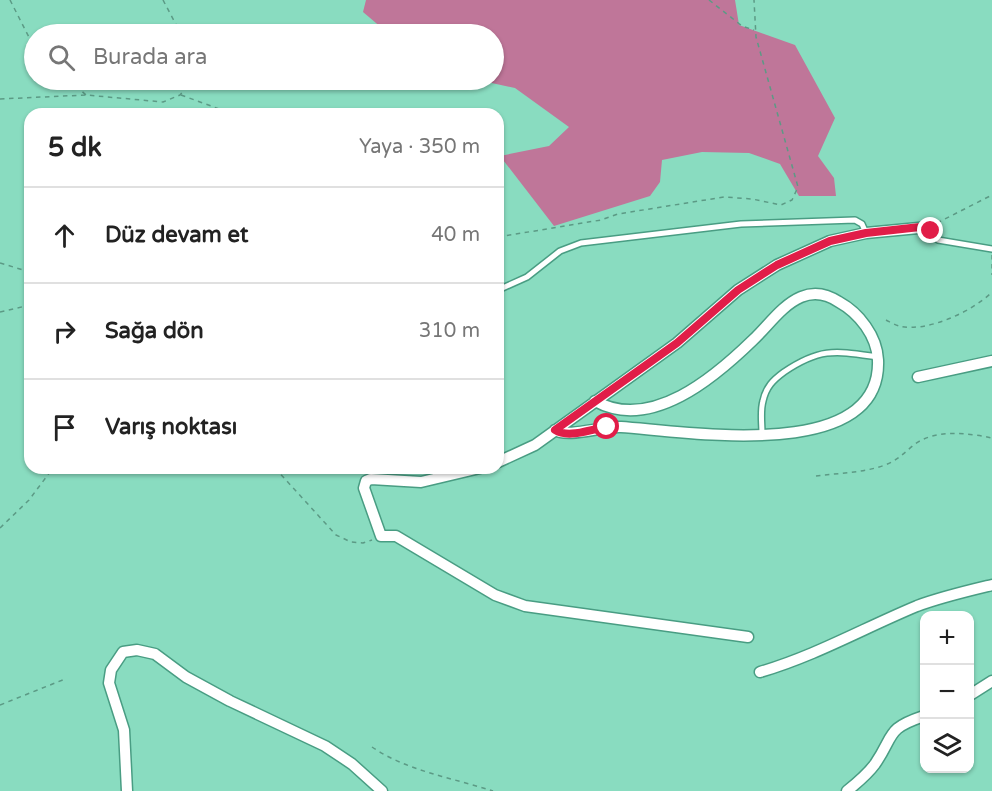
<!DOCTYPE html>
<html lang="tr">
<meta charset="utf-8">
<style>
body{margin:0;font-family:"Varela Round",sans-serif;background:#f2f2f2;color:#222}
.controls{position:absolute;right:18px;bottom:18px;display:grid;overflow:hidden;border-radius:12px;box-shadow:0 2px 4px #0004}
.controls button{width:54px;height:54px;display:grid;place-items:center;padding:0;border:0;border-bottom:2px solid #e0e0e0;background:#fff;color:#222;font:30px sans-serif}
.stop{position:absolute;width:18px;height:18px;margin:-14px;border:4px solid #e11d48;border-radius:50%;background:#fff}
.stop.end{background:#e11d48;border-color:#fff;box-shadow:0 2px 6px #0008}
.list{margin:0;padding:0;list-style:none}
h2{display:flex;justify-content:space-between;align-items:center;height:78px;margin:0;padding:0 24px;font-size:26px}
h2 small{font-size:20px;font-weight:400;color:#767676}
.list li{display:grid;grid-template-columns:39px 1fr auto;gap:18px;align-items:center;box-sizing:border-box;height:96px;padding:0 24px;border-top:2px solid #e0e0e0}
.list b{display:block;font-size:22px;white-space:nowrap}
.list em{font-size:20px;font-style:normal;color:#767676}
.icon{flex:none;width:33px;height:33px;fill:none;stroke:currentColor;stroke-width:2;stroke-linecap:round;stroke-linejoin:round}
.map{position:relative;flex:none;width:992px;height:791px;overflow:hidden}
.search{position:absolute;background:#fff;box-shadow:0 2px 4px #0004;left:24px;top:24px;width:480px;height:66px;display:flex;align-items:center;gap:15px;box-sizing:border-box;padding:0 21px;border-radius:33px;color:#767676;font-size:22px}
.panel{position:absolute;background:#fff;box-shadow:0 2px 4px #0004;left:24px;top:108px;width:480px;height:366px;border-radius:18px}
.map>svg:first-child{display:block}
.forest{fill:#bf7699}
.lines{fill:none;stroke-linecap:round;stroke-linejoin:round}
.service-casing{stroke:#499d83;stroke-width:8}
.minor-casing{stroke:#499d83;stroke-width:13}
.path{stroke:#5c9a85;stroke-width:1.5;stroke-dasharray:4.5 4.5;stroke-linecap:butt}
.service{stroke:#fff;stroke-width:5}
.minor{stroke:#fff;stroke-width:10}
.route{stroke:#e11d48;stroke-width:8}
</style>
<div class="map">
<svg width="992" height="791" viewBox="0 0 992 791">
<rect width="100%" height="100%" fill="#89dcc0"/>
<path class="forest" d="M366,0H735L739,25L795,45L835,118L818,156L834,178L836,196H799L780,164L749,153L702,152L662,160L660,182L650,196L554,226L500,156L549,146L569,127L515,88L478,80H494V34H389L363,12Z"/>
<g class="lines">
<g class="service-casing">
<path id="service" d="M929,227L933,235L938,240L992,249
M498,290L527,277L560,251L581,243L741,224L855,220L862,224L866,233
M762,434C762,423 760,411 763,401C766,387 773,380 784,372C821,347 836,351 878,357"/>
</g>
<g class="minor-casing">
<path id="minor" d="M918,377L992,361
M555,430C568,438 602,426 621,427C683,431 882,465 878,360C877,336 859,313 839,302C827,294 815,291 801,297C782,305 768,326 753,340C715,377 651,432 595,401
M498,462L535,445L677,343L738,290L777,265L830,241L866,233L929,227
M480,468L421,482L371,479L366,481L364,488L381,536H396L495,595L525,606L748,637
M760,672C815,656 864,628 917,606C941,597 967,591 992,585
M970,695L992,681
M127,791L124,730L109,683L111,670L123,652L137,650L155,654L186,677L230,701L325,746L352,764L382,791
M847,791C857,783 867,775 875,764C895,735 885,729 924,716"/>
</g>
<path class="path" d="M10,0L34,47
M163,0L181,34
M709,0L742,26L754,30
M69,80L86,95
M181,95L233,114
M0,99L86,95L163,102L180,95L192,80
M937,223L992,195
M498,237L601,220L618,214L724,197L752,199L781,205L792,200L798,187L756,37L754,0
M992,255V275
M0,263L30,272
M0,312L30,305
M886,320C890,322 895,325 899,326C927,333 973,311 992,292
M275,468L336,535L351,542L363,543L372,540
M816,476C839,473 863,473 885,465C897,461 905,452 915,444C936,429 968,433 992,438
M0,528L29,500L53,468
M0,705L65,679
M372,747C407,771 453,778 493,791"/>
<use href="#service" class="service"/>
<use href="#minor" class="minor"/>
</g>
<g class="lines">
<path class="route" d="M607,427C590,429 569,439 555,430L677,343L738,290L777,265L830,241L866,233L929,226L931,231"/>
</g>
</svg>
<div class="controls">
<button>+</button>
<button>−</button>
<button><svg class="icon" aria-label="layers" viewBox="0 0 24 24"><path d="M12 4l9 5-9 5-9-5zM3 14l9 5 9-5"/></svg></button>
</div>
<div class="stop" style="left:607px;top:427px"></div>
<div class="stop end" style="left:931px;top:231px"></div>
<div class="search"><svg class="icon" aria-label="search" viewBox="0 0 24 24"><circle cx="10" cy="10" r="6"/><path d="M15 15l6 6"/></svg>Burada ara</div>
<section class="panel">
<h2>5 dk<small>Yaya · 350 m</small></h2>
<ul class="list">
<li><svg class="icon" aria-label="ahead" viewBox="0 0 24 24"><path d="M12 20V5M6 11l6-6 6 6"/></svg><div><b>Düz devam et</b></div><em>40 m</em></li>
<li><svg class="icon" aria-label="right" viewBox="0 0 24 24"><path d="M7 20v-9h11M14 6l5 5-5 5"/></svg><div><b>Sağa dön</b></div><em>310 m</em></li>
<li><svg class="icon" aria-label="arrive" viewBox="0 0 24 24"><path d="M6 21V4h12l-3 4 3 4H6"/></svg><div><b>Varış noktası</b></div></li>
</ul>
</section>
</div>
